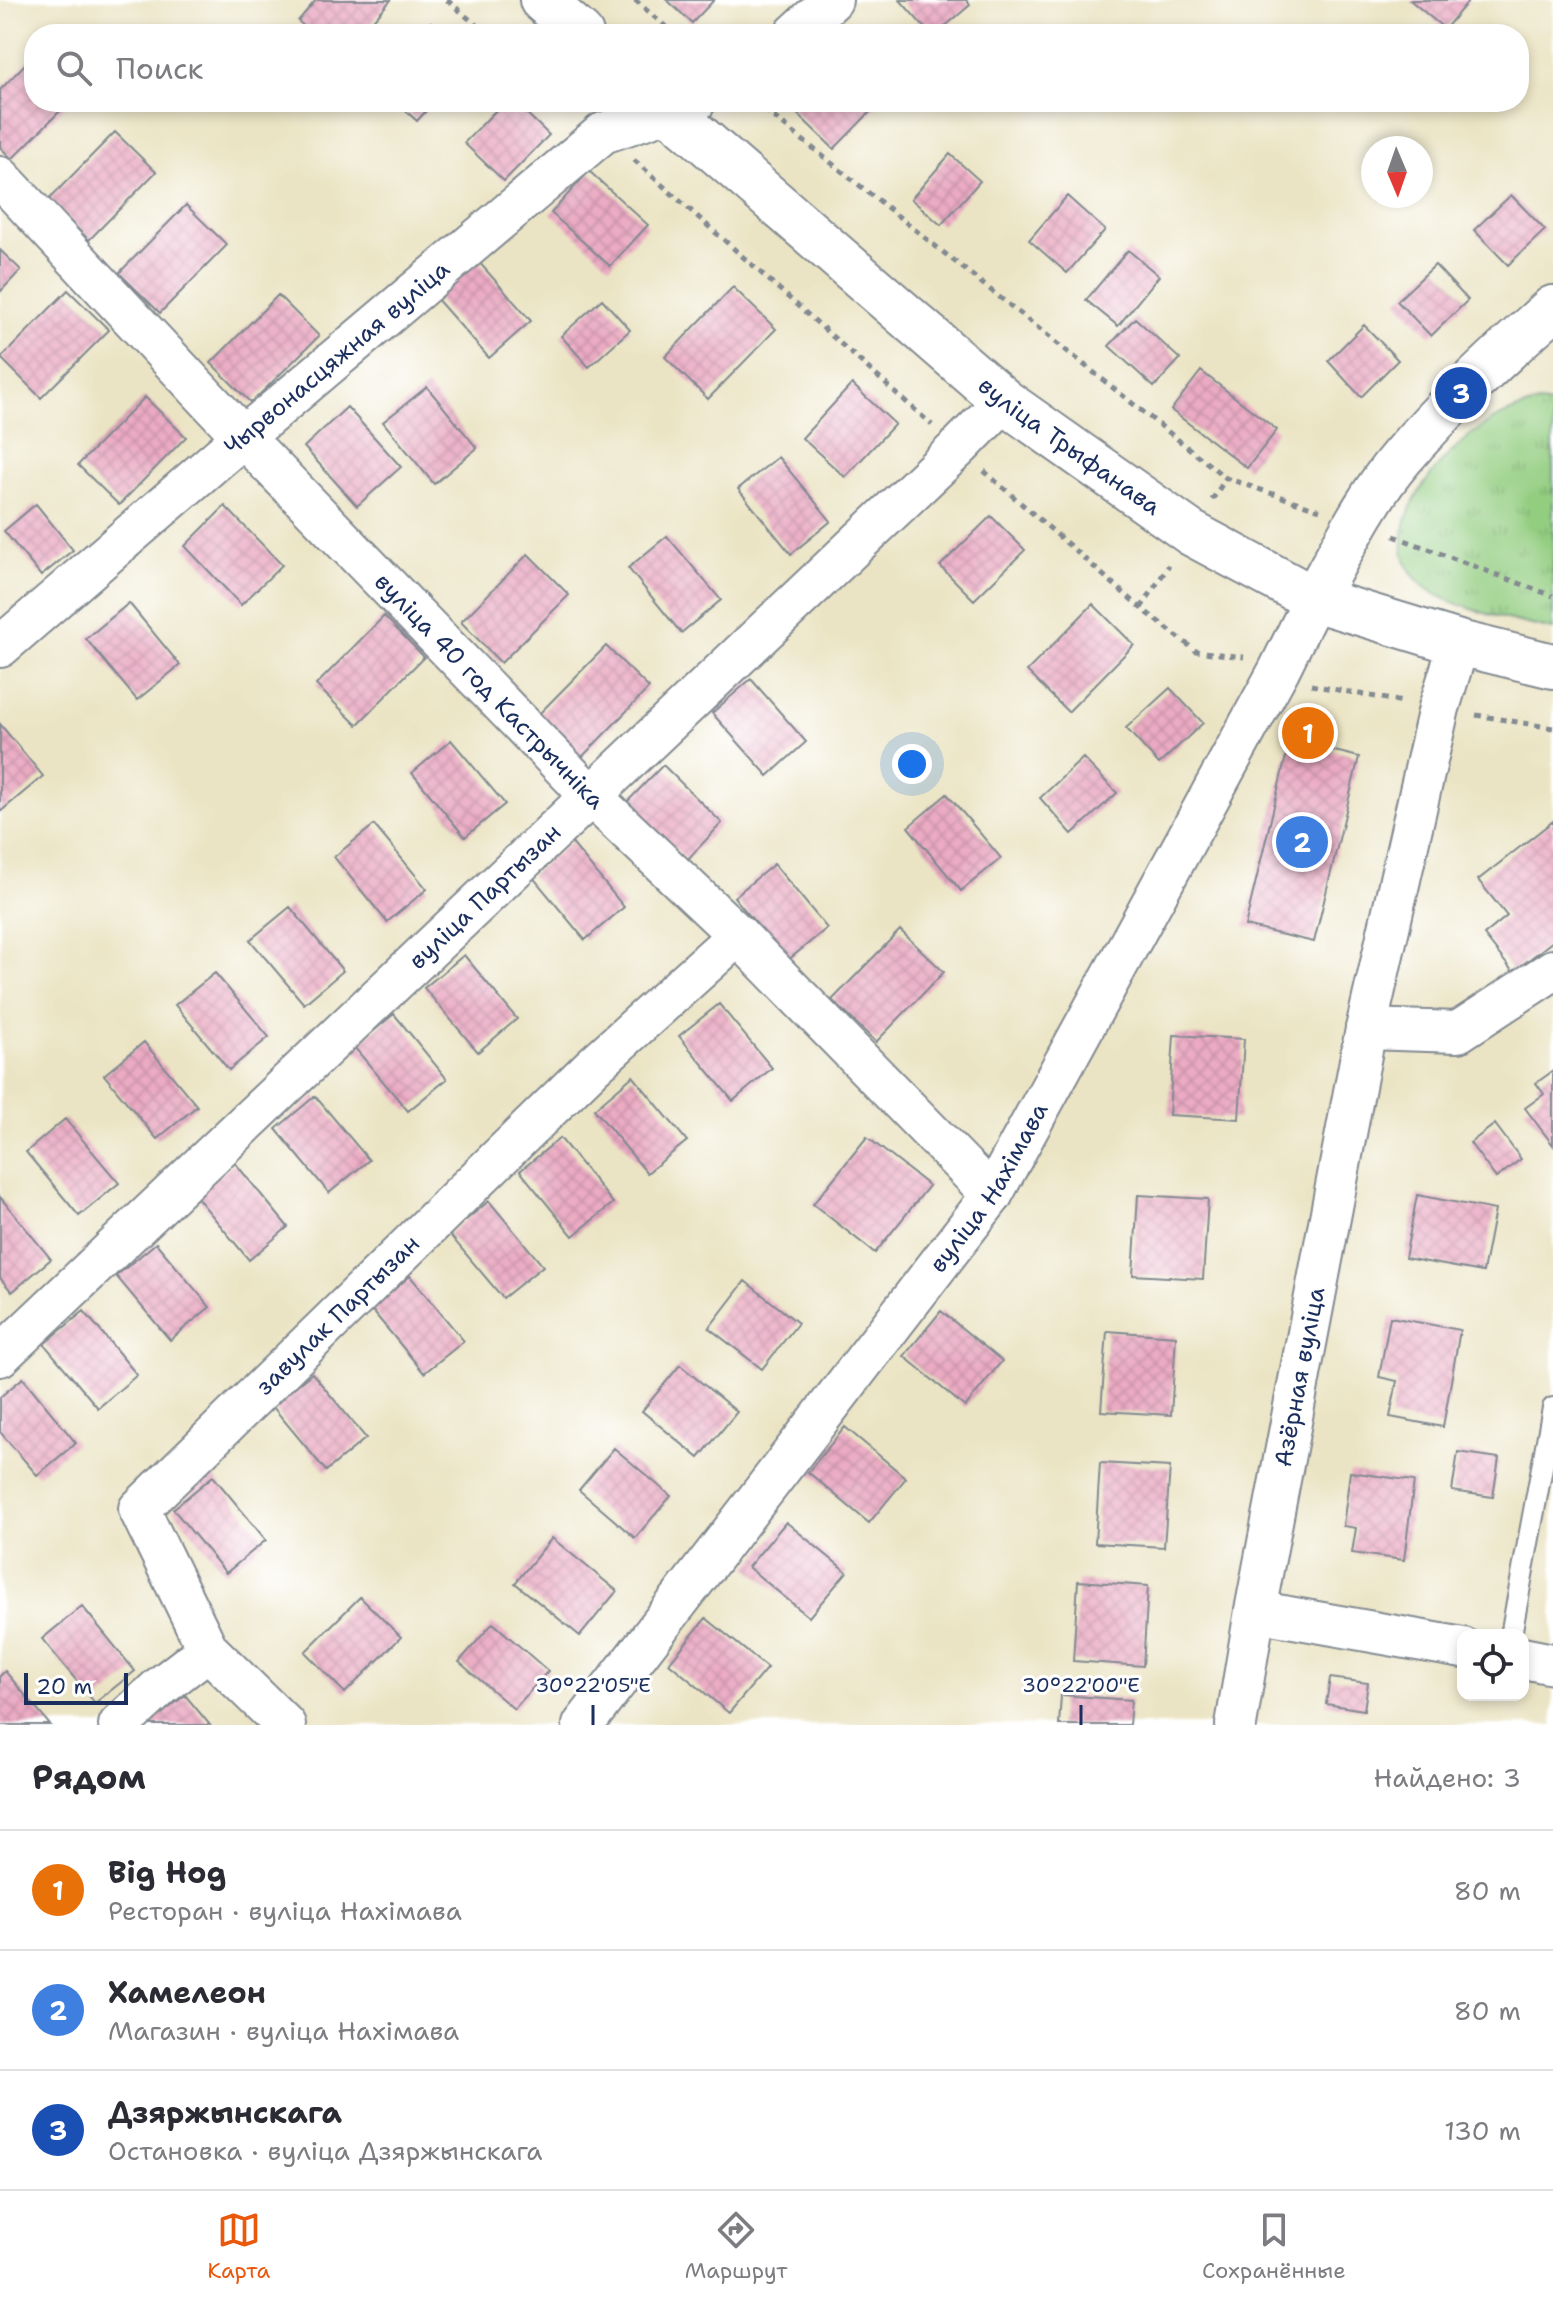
<!DOCTYPE html>
<html lang="ru">
<meta charset="utf-8">
<style>
body{margin:0;font-family:"Shantell Sans",sans-serif;background:#f2f2f3;color:#2b2b33}
.controls{position:absolute;right:24px;bottom:24px;display:grid;overflow:hidden;border-radius:16px;box-shadow:0 4px 12px #0003}
.controls button{width:72px;height:72px;display:grid;place-items:center;padding:0;border:0;border-bottom:2px solid #e1e1e2;background:#fff;color:#2b2b33;font:40px sans-serif}
.compass{position:absolute;left:1361px;top:136px;width:72px;height:72px;border-radius:50%;background:#fff;box-shadow:0 4px 12px #0003;rotate:178deg}
.scale{position:absolute;left:24px;bottom:20px;width:104px;box-sizing:border-box;padding-left:8px;border:4px solid #1b2f5e;border-top:0;font-size:22px;line-height:28px;white-space:nowrap;color:#1b2f5e;-webkit-text-stroke:6px #fff;paint-order:stroke}
.you{position:absolute;left:912px;top:764px;width:28px;height:28px;margin:-20px;border:6px solid #fff;border-radius:50%;background:#1a73e8;box-shadow:0 0 0 12px #1a73e833}
.badge{display:grid;place-items:center;width:52px;height:52px;border-radius:50%;background:#ea580c;color:#fff;font-size:26px;font-weight:700}
.pin{position:absolute;translate:-50% -50%;border:4px solid #fff;box-shadow:0 2px 8px #0006}
.list{margin:0;padding:0;list-style:none}
h2{display:flex;justify-content:space-between;align-items:center;height:104px;margin:0;padding:0 32px;font-size:34px}
h2 small{font-size:26px;font-weight:400;color:#7c7c81}
.list li{display:grid;grid-template-columns:52px 1fr auto;gap:24px;align-items:center;box-sizing:border-box;height:120px;padding:0 32px;border-top:2px solid #e1e1e2}
.list b{display:block;font-size:30px;white-space:nowrap}
.list p{margin:0;font-size:26px;white-space:nowrap;color:#7c7c81}
.list em{font-size:26px;font-style:normal;color:#7c7c81}
.icon{flex:none;width:44px;height:44px;fill:none;stroke:currentColor;stroke-width:2;stroke-linecap:round;stroke-linejoin:round}
.map{position:relative;flex:none;width:1553px;height:1725px;overflow:hidden}
.search{position:absolute;background:#fff;box-shadow:0 4px 12px #0003;left:24px;right:24px;top:24px;height:88px;display:flex;align-items:center;gap:20px;box-sizing:border-box;padding:0 28px;border-radius:32px;color:#7c7c81;font-size:30px}
.sheet{height:464px;background:#fff}
nav{display:flex;justify-content:space-around;align-items:center;box-sizing:border-box;height:112px;border-top:2px solid #e1e1e2;background:#fff;font-size:22px;color:#7c7c81}
nav a{display:grid;justify-items:center;gap:4px}
nav .on{color:#ea580c}
.map>svg:first-child{display:block}
.grass{fill:url(#grass-tufts);stroke:#577e6f;stroke-width:2}
.building{fill:url(#building-cross-hatch)}
.lines{fill:none;stroke-linecap:round;stroke-linejoin:round}
.service-casing{stroke:#838a91;stroke-width:24}
.minor-casing{stroke:#838a91;stroke-width:44}
.tertiary-casing{stroke:#838a91;stroke-width:48}
.path{stroke:#838a91;stroke-width:5;stroke-dasharray:6 6;stroke-linecap:butt}
.service{stroke:#fff;stroke-width:20}
.minor{stroke:#fff;stroke-width:40}
.tertiary{stroke:#fff;stroke-width:44}
.ticks{fill:none;stroke:#1b2f5e;stroke-width:3}
.labels{text-anchor:middle;stroke-width:6;stroke-linejoin:round;paint-order:stroke}
.street-label{font-size:24px;fill:#1b2f5e;stroke:#fff}
.ticks-label{font-size:20px;text-anchor:middle;fill:#1b2f5e;stroke:#fff;stroke-width:6;stroke-linejoin:round;paint-order:stroke}
</style>
<div class="map">
<svg width="1553" height="1725" viewBox="0 0 1553 1725">
<defs>
<pattern id="grass-tufts" width="24" height="20" patternUnits="userSpaceOnUse" patternTransform="scale(2)"><rect width="24" height="20" fill="#93cd80"/><path d="M3 7l-1-3M5 7V3M7 7l1-3M15 17l-1-3M17 17v-4M19 17l1-3" fill="none" stroke="#7eb071"/></pattern>
<pattern id="building-cross-hatch" width="8" height="8" patternUnits="userSpaceOnUse" patternTransform="scale(2)"><rect width="8" height="8" fill="#ebabc3"/><path d="M0 0l8 8M0 8l8-8" fill="none" stroke="#c993aa"/></pattern>
</defs>
<rect width="100%" height="100%" fill="#fff"/>
<filter id="ink" filterUnits="userSpaceOnUse"><feTurbulence type="fractalNoise" baseFrequency=".0125" numOctaves="2"/><feDisplacementMap in="SourceGraphic" scale="16" xChannelSelector="R" yChannelSelector="G"/><feConvolveMatrix kernelMatrix="1 2 1 2 8 2 1 2 1" color-interpolation-filters="sRGB"/></filter>
<filter id="wash" filterUnits="userSpaceOnUse"><feTurbulence type="fractalNoise" baseFrequency=".006" numOctaves="4" result="noise"/><feDisplacementMap in="SourceGraphic" scale="32" xChannelSelector="R" yChannelSelector="G"/><feGaussianBlur stdDeviation="1.8" result="paint"/><feColorMatrix in="noise" values="0 0 0 0 0 0 0 0 0 0 0 0 0 0 0 0 0 1.4 0 .05"/><feComposite in="paint" operator="in"/></filter>
<g filter="url(#wash)">
<rect width="100%" height="100%" fill="#ebe4c4"/>
<path class="grass" d="M1539,403L1553,405V630C1519,622 1451,608 1425,587C1364,538 1442,450 1488,423C1504,413 1521,408 1539,403Z"/>
<g id="blocks">
<path class="building" d="M316,0H391L361,34H313L298,21Z
M667,0H714L692,23Z
M900,0H966L970,5L936,34H930Z
M1410,0H1469L1445,29Z
M431,22L444,34H420Z
M34,55V102H69L12,159L0,147V90Z
M396,102H434L417,121Z
M504,102H515L549,135L504,181L464,143Z
M785,102H880L834,149Z
M115,132L156,172L89,240L48,200Z
M950,154L980,181L941,225L911,199Z
M589,171L648,225L610,266L551,213Z
M1511,195L1545,230L1508,265L1474,230Z
M1067,196L1105,230L1067,273L1029,240Z
M186,205L227,245L160,313L119,273Z
M0,250L21,270L0,292Z
M1128,250L1159,276L1118,326L1086,300Z
M478,261L531,321L489,358L436,298Z
M1435,265L1468,300L1431,336L1397,301Z
M733,287L776,329L708,399L665,357Z
M68,290L109,330L41,398L1,358Z
M278,295L319,336L251,403L211,363Z
M602,299L630,330L589,367L561,336Z
M1135,318L1180,359L1154,387L1109,346Z
M1364,325L1398,360L1361,397L1328,361Z
M1201,371L1277,430L1247,468L1171,410Z
M852,384L895,424L845,477L802,438Z
M427,387L477,448L434,484L383,422Z
M145,397L186,437L119,505L78,465Z
M347,407L401,467L357,506L304,447Z
M778,457L831,521L791,554L738,489Z
M36,504L73,550L41,576L4,531Z
M225,506L282,565L241,605L185,546Z
M991,516L1025,550L974,600L940,566Z
M667,536L721,600L681,633L628,568Z
M528,554L569,595L501,663L461,622Z
M129,603L180,665L137,700L86,639Z
M1093,604L1134,645L1068,712L1027,671Z
M384,616L424,657L357,725L316,685Z
M606,646L649,688L581,758L537,716Z
M751,679L806,742L768,776L712,713Z
M1170,688L1203,723L1159,764L1126,728Z
M0,724L43,776L0,812Z
M451,740L505,804L465,837L412,773Z
M1290,740L1359,757L1314,942L1245,926Z
M1083,758L1117,793L1072,834L1040,798Z
M663,765L722,823L687,860L627,802Z
M947,794L1001,858L961,891L908,827Z
M1553,821V941L1513,972L1484,935L1507,916L1478,880Z
M374,825L427,889L387,922L334,857Z
M571,842L624,907L585,940L531,875Z
M774,864L827,928L787,961L734,897Z
M290,907L343,971L304,1004L250,940Z
M900,930L944,972L876,1042L832,1000Z
M464,955L517,1019L478,1052L424,988Z
M215,973L269,1037L229,1070L175,1005Z
M719,1004L772,1068L733,1101L679,1036Z
M394,1014L447,1079L408,1111L354,1047Z
M1174,1035L1244,1039L1239,1119L1169,1115Z
M144,1042L197,1106L157,1139L104,1075Z
M1553,1071V1145L1525,1108L1544,1094L1536,1083Z
M633,1076L687,1141L647,1173L594,1109Z
M315,1096L369,1160L329,1193L276,1129Z
M65,1119L119,1183L79,1216L26,1152Z
M1495,1124L1521,1159L1496,1178L1470,1143Z
M867,1137L929,1186L875,1253L813,1204Z
M560,1138L613,1203L573,1236L520,1171Z
M235,1163L288,1227L249,1260L195,1195Z
M1138,1195L1208,1199L1203,1279L1133,1275Z
M1417,1195L1495,1210L1483,1272L1405,1258Z
M0,1197L51,1259L12,1292L0,1278Z
M489,1201L543,1266L503,1298L449,1234Z
M156,1243L210,1307L170,1340L116,1276Z
M410,1276L464,1341L424,1373L371,1309Z
M745,1281L798,1323L762,1369L709,1328Z
M84,1311L137,1375L98,1408L44,1344Z
M941,1311L1002,1361L965,1407L904,1356Z
M1390,1317L1460,1330L1443,1427L1390,1417L1397,1381L1379,1377Z
M1107,1331L1176,1336L1171,1415L1101,1411Z
M680,1365L737,1412L699,1458L642,1411Z
M312,1373L366,1438L326,1471L272,1406Z
M23,1378L76,1443L37,1475L0,1432V1397Z
M845,1427L906,1478L869,1523L808,1472Z
M614,1448L671,1496L635,1538L579,1490Z
M1458,1452L1499,1458L1493,1497L1452,1491Z
M1100,1463L1170,1467L1164,1547L1095,1543Z
M1350,1472L1414,1481L1404,1560L1352,1553L1356,1528L1343,1526Z
M213,1476L266,1540L226,1573L173,1509Z
M786,1522L847,1572L809,1617L748,1567Z
M552,1538L617,1591L580,1636L515,1583Z
M1078,1581L1148,1586L1143,1666L1073,1661Z
M360,1597L401,1637L345,1693L305,1652Z
M82,1606L135,1671L95,1703L42,1639Z
M706,1618L767,1668L729,1713L669,1663Z
M493,1623L548,1671L514,1709L459,1662Z
M5,1671L50,1725H0V1676Z
M1330,1678L1368,1683L1364,1710L1326,1704Z
M185,1695L210,1725H148Z
M1061,1695L1131,1700L1129,1725H1059Z"/>
</g>
</g>
<g filter="url(#ink)">
<use href="#blocks" fill-opacity="0" stroke="#838a91" stroke-width="2"/>
<g class="lines">
<g class="service-casing">
<path id="service" d="M1511,1635L1553,1408"/>
</g>
<g class="minor-casing">
<g id="minor">
<path d="M795,34L832,0"/>
<path id="s1" d="M0,177L243,437L590,795L738,935L992,1195"/>
<path id="s2" d="M0,647L243,437L603,133L695,102"/>
<path d="M1366,1029L1458,1032L1553,970"/>
<path id="s3" d="M0,1356L958,448L1004,401"/>
<path d="M1255,1611L1463,1648"/>
<path d="M1523,1658L1553,1664"/>
<path d="M119,1725L160,1687L208,1650"/>
<path id="s4" d="M285,1725L208,1650L139,1509L593,1066L738,935"/>
<path id="s5" d="M583,1725L992,1195L1279,670L1314,599"/>
<path id="s6" d="M1236,1725L1255,1611L1366,1029L1439,708L1459,643"/>
</g>
</g>
<g class="tertiary-casing">
<g id="tertiary">
<path d="M542,0L581,34"/>
<path id="s7" d="M659,102L1004,401L1191,533L1314,599L1459,643L1553,666"/>
<path d="M1314,599C1341,552 1365,500 1401,458C1447,404 1500,355 1553,308"/>
</g>
</g>
<path class="path" d="M447,0L487,34
M635,0L674,34
M755,102L1226,478
M634,160L932,425
M984,471L1141,608L1196,651L1244,657
M1212,500L1226,478L1320,510
M1394,536L1553,596
M1141,608L1169,565
M1311,685L1403,702
M1476,715L1553,728"/>
<use href="#service" class="service"/>
<use href="#minor" class="minor"/>
<use href="#tertiary" class="tertiary"/>
</g>
</g>
<path class="ticks" d="M593,1705V1725M1081,1705V1725"/>
<g class="labels">
<g class="street-label">
<text dy="8" stroke="none"><textPath href="#s2" startOffset="444">Чырвонасцяжная вуліца</textPath></text>
<text dy="8" stroke="none"><textPath href="#s7" startOffset="536">вуліца Трыфанава</textPath></text>
<text dy="8" stroke="none"><textPath href="#s1" startOffset="710">вуліца 40 год Кастрычніка</textPath></text>
<text dy="8" stroke="none"><textPath href="#s3" startOffset="668">вуліца Партызан</textPath></text>
<text dy="8" stroke="none"><textPath href="#s5" startOffset="674">вуліца Нахімава</textPath></text>
<text dy="8" stroke="none"><textPath href="#s4" startOffset="542">завулак Партызан</textPath></text>
<text dy="8" stroke="none"><textPath href="#s6" startOffset="354">Азёрная вуліца</textPath></text>
</g>
</g>
<g class="ticks-label">
<text x="593" y="1692">30°22'05"E</text>
<text x="1081" y="1692">30°22'00"E</text>
</g>
</svg>
<div class="controls">
<button><svg class="icon" aria-label="locate" viewBox="0 0 24 24"><circle cx="12" cy="12" r="6"/><path d="M12 2v4M12 18v4M2 12h4M18 12h4"/></svg></button>
</div>
<svg class="compass" viewBox="-18 -18 36 36"><path d="M0-13l5 13h-10z" fill="#e53935"/><path d="M0 13l5-13h-10z" fill="#7c7c81"/></svg>
<div class="scale">20 m</div>
<div class="you"></div>
<div class="pin badge" style="left:1308px;top:733px;background:#e8710a">1</div>
<div class="pin badge" style="left:1302px;top:842px;background:#3f7fe0">2</div>
<div class="pin badge" style="left:1461px;top:393px;background:#1a4fb4">3</div>
<div class="search"><svg class="icon" aria-label="search" viewBox="0 0 24 24"><circle cx="10" cy="10" r="6"/><path d="M15 15l6 6"/></svg>Поиск</div>
</div>
<section class="sheet">
<h2>Рядом<small>Найдено: 3</small></h2>
<ul class="list">
<li><span class="badge" style="background:#e8710a">1</span><div><b>Big Hog</b><p>Ресторан · вуліца Нахімава</p></div><em>80 m</em></li>
<li><span class="badge" style="background:#3f7fe0">2</span><div><b>Хамелеон</b><p>Магазин · вуліца Нахімава</p></div><em>80 m</em></li>
<li><span class="badge" style="background:#1a4fb4">3</span><div><b>Дзяржынскага</b><p>Остановка · вуліца Дзяржынскага</p></div><em>130 m</em></li>
</ul>
</section>
<nav>
<a class="on"><svg class="icon" aria-label="map" viewBox="0 0 24 24"><path d="M3 6l6-2 6 2 6-2v14l-6 2-6-2-6 2zM9 4v14M15 6v14"/></svg>Карта</a>
<a><svg class="icon" aria-label="directions" viewBox="0 0 24 24"><path d="M12 3l9 9-9 9-9-9zM9 14v-3h6M13 9l2 2-2 2"/></svg>Маршрут</a>
<a><svg class="icon" aria-label="saved" viewBox="0 0 24 24"><path d="M7 4h10v16l-5-4-5 4z"/></svg>Сохранённые</a>
</nav>
